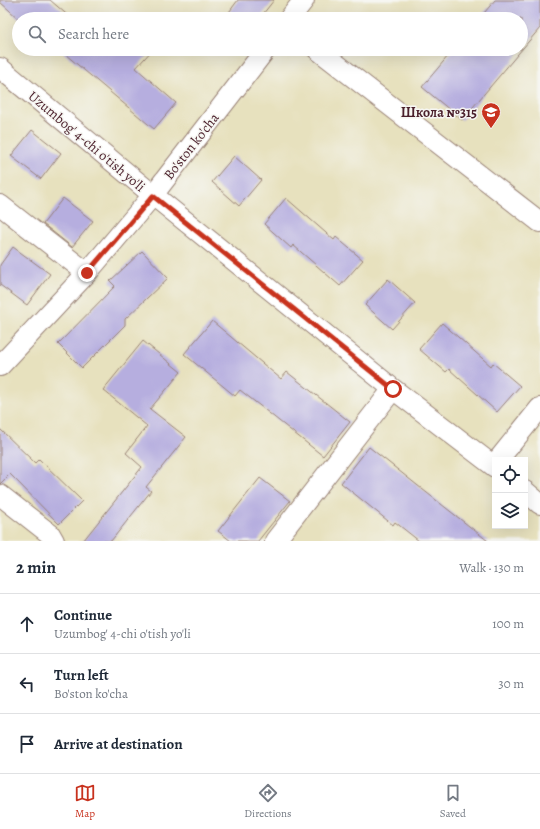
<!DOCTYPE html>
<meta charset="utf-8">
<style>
body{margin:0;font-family:Alegreya,serif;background:#f6f6f7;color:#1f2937}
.controls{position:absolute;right:12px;bottom:12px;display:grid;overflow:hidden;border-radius:0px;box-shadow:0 4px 16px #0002}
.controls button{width:36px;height:36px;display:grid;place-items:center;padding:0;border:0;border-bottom:1px solid #e0e1e3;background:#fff;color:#1f2937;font:20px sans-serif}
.stop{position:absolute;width:12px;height:12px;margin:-9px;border:3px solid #c8321e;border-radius:50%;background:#fff}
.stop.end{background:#c8321e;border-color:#fff;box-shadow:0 1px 4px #0008}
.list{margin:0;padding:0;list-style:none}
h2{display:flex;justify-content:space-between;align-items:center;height:52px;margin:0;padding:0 16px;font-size:17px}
h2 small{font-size:13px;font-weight:400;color:#747a83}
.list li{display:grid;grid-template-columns:26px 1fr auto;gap:12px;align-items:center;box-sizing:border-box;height:60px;padding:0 16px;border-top:1px solid #e0e1e3}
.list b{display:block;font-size:15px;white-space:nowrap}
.list p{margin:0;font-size:13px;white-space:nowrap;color:#747a83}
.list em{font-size:13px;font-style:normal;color:#747a83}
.icon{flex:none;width:22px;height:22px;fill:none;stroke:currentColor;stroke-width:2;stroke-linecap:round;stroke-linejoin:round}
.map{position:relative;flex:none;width:540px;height:541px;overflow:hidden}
.search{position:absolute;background:#fff;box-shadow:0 4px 16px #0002;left:12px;right:12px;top:12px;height:44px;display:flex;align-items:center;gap:10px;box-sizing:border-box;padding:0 14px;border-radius:22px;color:#747a83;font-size:15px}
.sheet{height:232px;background:#fff}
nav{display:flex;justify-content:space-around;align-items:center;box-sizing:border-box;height:56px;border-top:1px solid #e0e1e3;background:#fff;font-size:11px;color:#747a83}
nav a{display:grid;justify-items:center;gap:2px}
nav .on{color:#c8321e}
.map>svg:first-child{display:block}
.building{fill:#b6aedf}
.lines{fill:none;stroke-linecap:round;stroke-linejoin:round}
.minor-casing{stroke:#988074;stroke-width:22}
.minor{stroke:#fff;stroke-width:20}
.route{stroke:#c8321e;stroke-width:5}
.labels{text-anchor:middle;stroke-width:3;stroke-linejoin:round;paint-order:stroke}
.poi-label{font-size:14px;font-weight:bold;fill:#4a1f2b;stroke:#f6f6f2;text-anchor:end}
.street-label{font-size:14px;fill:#4a1f2b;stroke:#f6f6f2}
</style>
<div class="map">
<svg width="540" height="541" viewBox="0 0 540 541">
<rect width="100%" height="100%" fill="#f6f6f2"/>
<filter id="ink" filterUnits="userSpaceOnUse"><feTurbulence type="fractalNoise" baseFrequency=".025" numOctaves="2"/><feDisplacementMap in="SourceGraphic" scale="8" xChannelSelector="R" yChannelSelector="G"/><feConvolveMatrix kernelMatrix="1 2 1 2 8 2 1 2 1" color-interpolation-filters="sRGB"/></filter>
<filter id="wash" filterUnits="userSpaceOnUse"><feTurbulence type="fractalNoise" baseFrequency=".012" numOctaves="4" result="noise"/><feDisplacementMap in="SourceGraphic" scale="16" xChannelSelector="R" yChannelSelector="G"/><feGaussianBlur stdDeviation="0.9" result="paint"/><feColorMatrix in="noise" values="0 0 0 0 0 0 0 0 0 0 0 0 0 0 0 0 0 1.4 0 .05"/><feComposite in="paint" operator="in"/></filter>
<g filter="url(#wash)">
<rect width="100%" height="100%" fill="#e7e1be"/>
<g id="blocks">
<path class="building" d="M0,0H50L72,19H19L0,2Z
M238,0H274L259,19H224Z
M495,0H540V28L462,120L422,87L454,49H521V19H479Z
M59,49H153L136,68L176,103L154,129Z
M32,130L61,153L41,179L11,156Z
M234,156L261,180L239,206L212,182Z
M63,198L93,221L72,247L43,224Z
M286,198L334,240L336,237L363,260L340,286L293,245L291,248L264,224Z
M13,247L50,274L27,305L0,285V265Z
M142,251L168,278L125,319V325L82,368L58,344L115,286L110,281Z
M388,279L415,303L392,329L365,305Z
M212,321L281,379L287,372L350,422L323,456L240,390L235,396L184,354Z
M442,323L491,366L493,363L520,386L497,412L449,369L446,372L419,349Z
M143,341L181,372L150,409L186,437L146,487L151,491L111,541H83L142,467L126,453L147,426L103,390Z
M0,429L35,463L39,459L82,501L59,524L10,474L0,484Z
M369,447L422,489L488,541H419L395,522L393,525L341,483Z
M260,478L290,501L258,541H231L218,531Z"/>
</g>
</g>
<g filter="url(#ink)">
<use href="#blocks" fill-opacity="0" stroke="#988074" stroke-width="1"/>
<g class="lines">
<g class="minor-casing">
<path id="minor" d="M289,19L304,0
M317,49L540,222
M0,68L153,195L393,389L495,467
M0,205L87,273
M0,366L87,273L153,195L266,49
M498,460L540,408
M525,491L540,504
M0,495L50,534L54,541
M275,541L393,389"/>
</g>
<use href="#minor" class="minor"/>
</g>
</g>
<g class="lines" filter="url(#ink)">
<path class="route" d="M87,273L153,196L393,389"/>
</g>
<defs>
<g id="school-pin" transform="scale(1)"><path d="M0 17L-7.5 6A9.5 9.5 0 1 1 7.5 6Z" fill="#c8321e" stroke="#f6f6f2"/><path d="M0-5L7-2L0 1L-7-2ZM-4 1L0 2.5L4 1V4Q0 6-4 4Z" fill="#fff"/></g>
</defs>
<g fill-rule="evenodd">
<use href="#school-pin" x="491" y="112"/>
</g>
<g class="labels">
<g class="poi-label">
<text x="477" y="117">Школа №315</text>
</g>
<g class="street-label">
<text transform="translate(87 141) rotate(40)" y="5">Uzumbog' 4-chi o'tish yo'li</text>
<text transform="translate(191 146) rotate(-52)" y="5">Bo'ston ko'cha</text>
</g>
</g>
</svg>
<div class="controls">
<button><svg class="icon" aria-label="locate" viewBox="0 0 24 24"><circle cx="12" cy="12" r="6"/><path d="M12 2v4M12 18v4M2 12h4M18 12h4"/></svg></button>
<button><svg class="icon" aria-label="layers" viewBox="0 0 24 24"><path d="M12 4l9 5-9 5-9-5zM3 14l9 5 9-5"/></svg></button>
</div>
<div class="stop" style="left:393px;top:389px"></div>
<div class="stop end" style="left:87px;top:273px"></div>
<div class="search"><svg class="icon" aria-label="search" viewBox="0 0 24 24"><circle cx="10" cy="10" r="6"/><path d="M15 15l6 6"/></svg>Search here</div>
</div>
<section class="sheet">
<h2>2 min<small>Walk · 130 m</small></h2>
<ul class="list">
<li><svg class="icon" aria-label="ahead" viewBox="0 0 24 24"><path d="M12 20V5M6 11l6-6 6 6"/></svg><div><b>Continue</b><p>Uzumbog' 4-chi o'tish yo'li</p></div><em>100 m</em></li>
<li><svg class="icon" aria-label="left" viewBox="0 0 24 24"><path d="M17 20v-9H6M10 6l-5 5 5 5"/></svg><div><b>Turn left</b><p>Bo'ston ko'cha</p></div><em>30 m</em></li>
<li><svg class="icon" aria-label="arrive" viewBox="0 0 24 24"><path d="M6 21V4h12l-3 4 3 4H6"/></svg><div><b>Arrive at destination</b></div></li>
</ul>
</section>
<nav>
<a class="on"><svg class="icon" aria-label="map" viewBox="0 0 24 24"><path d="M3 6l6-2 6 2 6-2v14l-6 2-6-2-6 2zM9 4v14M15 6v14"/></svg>Map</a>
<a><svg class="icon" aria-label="directions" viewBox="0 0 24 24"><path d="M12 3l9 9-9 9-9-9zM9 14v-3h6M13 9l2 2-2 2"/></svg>Directions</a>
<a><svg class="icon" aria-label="saved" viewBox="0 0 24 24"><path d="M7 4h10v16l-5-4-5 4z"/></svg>Saved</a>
</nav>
